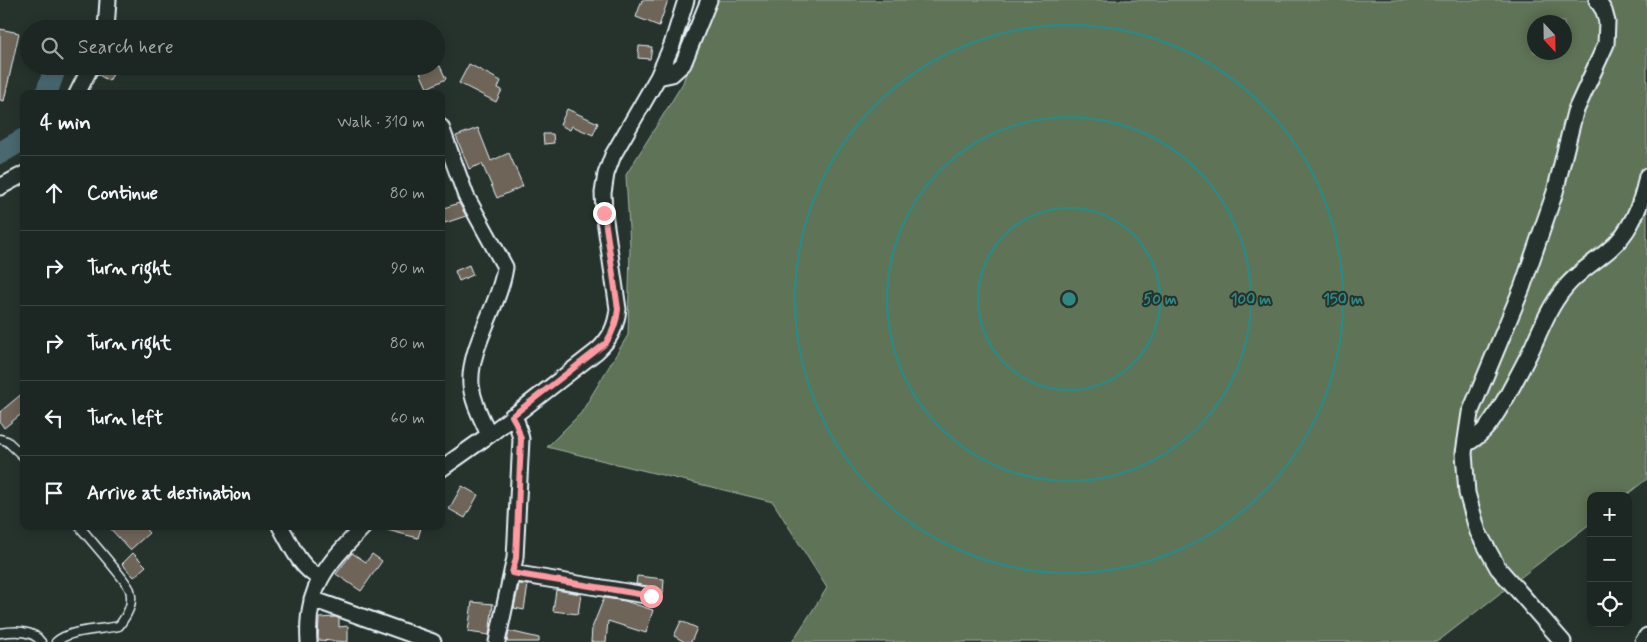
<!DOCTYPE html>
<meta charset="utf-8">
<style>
body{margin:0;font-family:Mynerve,sans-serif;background:#29322f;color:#f1f3f6}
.controls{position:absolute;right:15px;bottom:15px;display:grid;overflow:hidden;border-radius:10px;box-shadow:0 2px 12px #0003}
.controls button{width:45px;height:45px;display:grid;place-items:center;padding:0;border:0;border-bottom:1px solid #3a4340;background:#1c2622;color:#f1f3f6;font:25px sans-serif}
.compass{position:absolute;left:1527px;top:15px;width:45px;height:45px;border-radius:50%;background:#1c2622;box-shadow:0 2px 12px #0003;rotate:158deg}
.stop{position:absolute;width:15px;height:15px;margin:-11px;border:4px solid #ff9aa2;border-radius:50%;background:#fff}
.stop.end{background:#ff9aa2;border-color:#fff;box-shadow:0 1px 5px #0008}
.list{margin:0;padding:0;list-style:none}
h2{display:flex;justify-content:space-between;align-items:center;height:65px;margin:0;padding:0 20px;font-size:21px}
h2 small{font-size:16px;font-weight:400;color:#a0a5a5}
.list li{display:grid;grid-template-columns:32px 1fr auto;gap:15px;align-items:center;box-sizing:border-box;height:75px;padding:0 20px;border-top:1px solid #3a4340}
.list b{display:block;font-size:19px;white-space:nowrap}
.list em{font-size:16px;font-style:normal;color:#a0a5a5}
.icon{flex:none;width:28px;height:28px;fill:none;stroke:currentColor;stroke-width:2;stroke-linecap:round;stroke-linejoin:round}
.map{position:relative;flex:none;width:1647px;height:642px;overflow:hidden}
.search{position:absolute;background:#1c2622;box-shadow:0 2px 12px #0003;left:20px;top:20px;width:425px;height:55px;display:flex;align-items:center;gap:12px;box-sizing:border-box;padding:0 18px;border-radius:28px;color:#a0a5a5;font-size:19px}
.panel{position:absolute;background:#1c2622;box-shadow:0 2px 12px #0003;left:20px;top:90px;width:425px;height:440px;border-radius:10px}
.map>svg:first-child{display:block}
.green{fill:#5e7356;stroke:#a3b2a7;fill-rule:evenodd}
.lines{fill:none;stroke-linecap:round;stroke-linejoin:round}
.river{stroke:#4a6770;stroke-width:22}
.building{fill:#6e6558;stroke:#e8f1f8}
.lane-casing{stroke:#e8f1f8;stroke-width:11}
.street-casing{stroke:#e8f1f8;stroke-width:19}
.lane{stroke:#26332d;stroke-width:8}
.street{stroke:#26332d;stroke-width:15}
.route{stroke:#ff9aa2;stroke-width:6}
.ring{fill:none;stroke:#308883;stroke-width:2.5}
.centre{fill:#308883;stroke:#26332d;stroke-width:2.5}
.ring-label{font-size:15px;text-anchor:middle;font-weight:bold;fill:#308883;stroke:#26332d;stroke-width:4;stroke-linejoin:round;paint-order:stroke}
</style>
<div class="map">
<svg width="1647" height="642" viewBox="0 0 1647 642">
<rect width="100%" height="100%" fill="#26332d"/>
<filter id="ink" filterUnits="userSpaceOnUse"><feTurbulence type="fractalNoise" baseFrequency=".02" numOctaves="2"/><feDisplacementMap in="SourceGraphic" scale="10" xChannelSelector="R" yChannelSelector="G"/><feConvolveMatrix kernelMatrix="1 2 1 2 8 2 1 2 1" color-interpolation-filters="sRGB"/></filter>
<g filter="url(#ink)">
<path class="green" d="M711,0H1647V479L1625,496H1591V523L1437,642H792L827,588L773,502L547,447L581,413L628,335L630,246L626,175L683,83L699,30ZM1534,22H1564V52H1534Z"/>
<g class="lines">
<path class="river" d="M46,94L56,66
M0,153L24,139"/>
</g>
<path class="building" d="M642,0H668L659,26L636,17Z
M0,29L19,33L4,101L0,100Z
M639,46L652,47L650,59L638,58Z
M469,64L501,81L498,88L502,90L496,102L459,83Z
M102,66H118L109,81L97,74Z
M427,66H440L446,79L427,88L419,70Z
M567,109L598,123L593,135L572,126L570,130L560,125Z
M478,128L491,161L509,153L523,186L497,198L482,164L469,169L456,136Z
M543,134H553L554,143L544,144Z
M459,203L466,216L445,223L441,209Z
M469,265L473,275L459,281L455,271Z
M24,392V412L4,428L0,422V412Z
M462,486L478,495L465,518L449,509Z
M108,526H143L149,533L130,550Z
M387,526H413L421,528L418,538L387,530Z
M133,553L146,566L134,577L122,564Z
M352,553L366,562L372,554L382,561L361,591L336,574Z
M637,576L664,579L663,594L653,587L636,584Z
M519,584L528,585L524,610L514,608Z
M556,590L581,594L578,614L553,611Z
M604,598L625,601L653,610L646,633L608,621L606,642H591L592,628Z
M472,602L493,604L489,635L468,632Z
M336,617L339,619V627L348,626V642L318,640L319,618Z
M681,621L697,628L691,642H685L674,636Z
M509,631L539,638V642H507Z"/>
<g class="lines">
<g class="lane-casing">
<path id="lane" d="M0,439L7,441L24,457
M0,633C13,631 33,629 41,642
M56,642C70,629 101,630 119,626C127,615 134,604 130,590C128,582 87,536 79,526"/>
</g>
<g class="street-casing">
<path id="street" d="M106,29L108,0
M658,77L672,74L683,64L709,0
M77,94L91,66
M441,127L466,196L505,267C500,305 468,348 471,385C473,403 482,419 489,435
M0,187L24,174
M1466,444C1487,433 1495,416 1507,396C1516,379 1525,363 1533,346C1542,326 1550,306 1564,289C1576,273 1594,263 1610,249C1631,231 1642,203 1647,176
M441,469L489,435L597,351C610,339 616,327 618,309L604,213L603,193L606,174L613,155L658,77L672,45L686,0
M280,526C291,545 300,568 320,578
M512,573L651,596
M312,599L433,642
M309,642C305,586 328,564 364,526
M497,642L515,558L521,439L517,423L512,416
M1563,642L1498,568L1478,532L1467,493L1464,453L1470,413L1522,288L1555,192L1575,112L1606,44L1607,22L1604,11L1597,0
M1643,642L1647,636"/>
</g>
<use href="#lane" class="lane"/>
<use href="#street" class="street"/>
</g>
</g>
<g class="lines" filter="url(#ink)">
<path class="route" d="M604,213L618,309C617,322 613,332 606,343L512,416L516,423L521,439L516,558L512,573L651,596"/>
</g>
<g class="ring">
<circle cx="1069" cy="299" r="91"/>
<circle cx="1069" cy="299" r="182"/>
<circle cx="1069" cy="299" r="274"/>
</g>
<circle cx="1069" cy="299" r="8" class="centre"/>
<g class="ring-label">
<text x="1160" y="304">50 m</text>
<text x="1251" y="304">100 m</text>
<text x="1343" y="304">150 m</text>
</g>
</svg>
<div class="controls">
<button>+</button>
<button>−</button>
<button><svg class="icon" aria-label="locate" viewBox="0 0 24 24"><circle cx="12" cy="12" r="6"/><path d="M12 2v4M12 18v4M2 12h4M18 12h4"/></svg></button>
</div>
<svg class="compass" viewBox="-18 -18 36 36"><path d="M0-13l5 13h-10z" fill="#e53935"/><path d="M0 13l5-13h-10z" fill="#a0a5a5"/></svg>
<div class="stop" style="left:651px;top:596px"></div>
<div class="stop end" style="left:604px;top:213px"></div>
<div class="search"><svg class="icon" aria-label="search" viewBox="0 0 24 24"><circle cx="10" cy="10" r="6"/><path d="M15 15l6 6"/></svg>Search here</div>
<section class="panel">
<h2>4 min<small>Walk · 310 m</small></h2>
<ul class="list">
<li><svg class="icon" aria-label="ahead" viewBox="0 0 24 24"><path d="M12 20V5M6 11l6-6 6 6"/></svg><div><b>Continue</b></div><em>80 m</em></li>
<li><svg class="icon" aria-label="right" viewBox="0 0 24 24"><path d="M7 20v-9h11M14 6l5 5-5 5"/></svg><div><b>Turn right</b></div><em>90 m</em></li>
<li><svg class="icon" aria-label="right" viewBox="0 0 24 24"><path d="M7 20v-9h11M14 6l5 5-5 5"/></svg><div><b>Turn right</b></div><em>80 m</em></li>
<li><svg class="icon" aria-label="left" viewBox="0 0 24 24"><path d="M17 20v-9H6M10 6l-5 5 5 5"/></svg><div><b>Turn left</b></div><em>60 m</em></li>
<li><svg class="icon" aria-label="arrive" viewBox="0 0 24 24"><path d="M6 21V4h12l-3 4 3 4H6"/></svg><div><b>Arrive at destination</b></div></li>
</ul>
</section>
</div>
